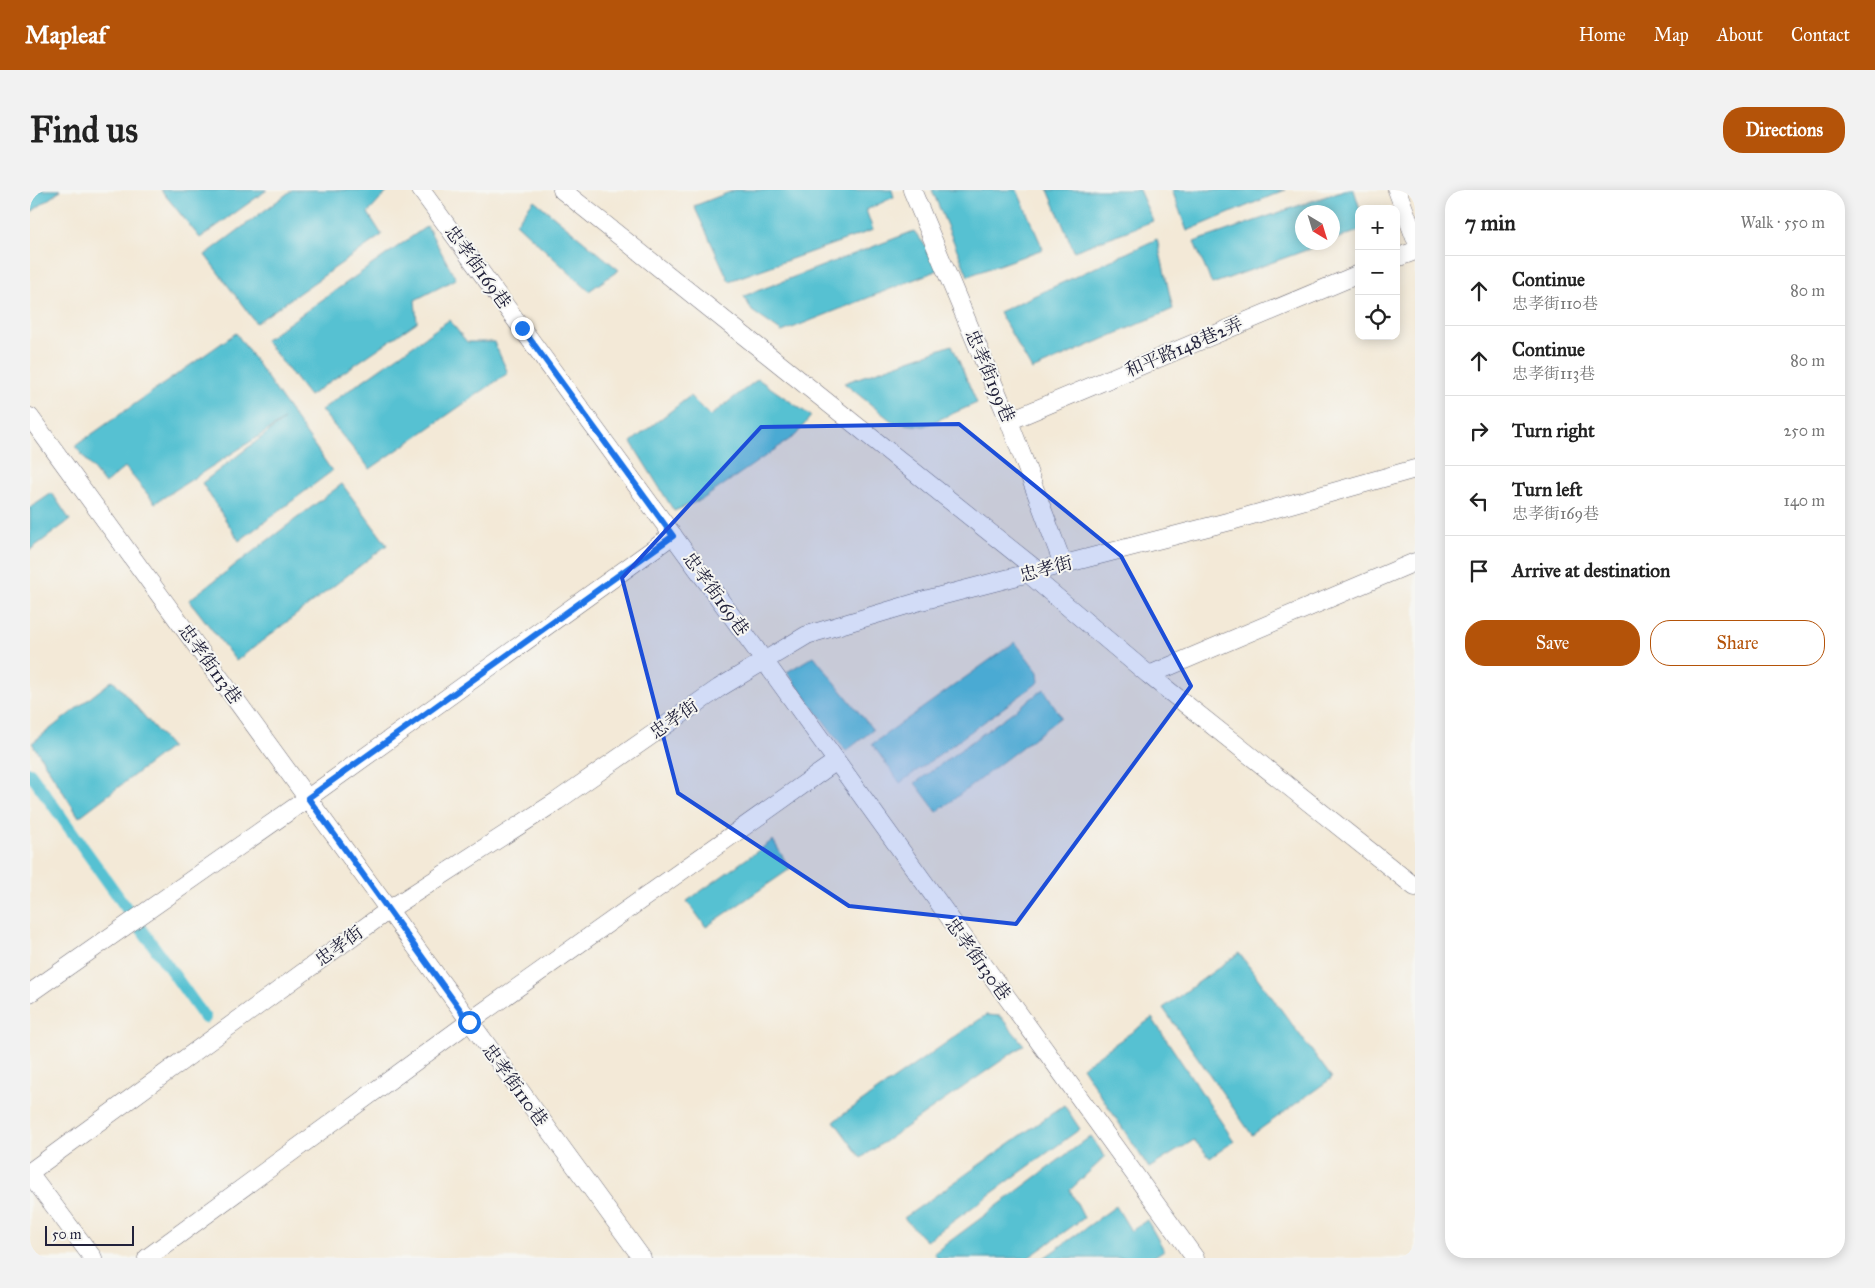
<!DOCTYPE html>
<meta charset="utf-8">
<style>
body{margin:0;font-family:"IM FELL Great Primer","Noto Serif TC",serif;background:#f2f2f2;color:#222}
.controls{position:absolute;right:15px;top:15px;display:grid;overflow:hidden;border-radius:10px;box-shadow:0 2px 12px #0003}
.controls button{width:45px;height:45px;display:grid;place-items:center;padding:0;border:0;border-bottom:1px solid #e0e0e0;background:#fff;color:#222;font:25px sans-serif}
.compass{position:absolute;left:1265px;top:15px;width:45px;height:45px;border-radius:50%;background:#fff;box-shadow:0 2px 12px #0003;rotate:142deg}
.scale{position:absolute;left:15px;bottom:12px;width:89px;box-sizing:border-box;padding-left:5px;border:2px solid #22223b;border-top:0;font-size:14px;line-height:18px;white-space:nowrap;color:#22223b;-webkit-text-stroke:4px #f6f6f2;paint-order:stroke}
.stop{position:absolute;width:15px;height:15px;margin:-11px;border:4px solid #1a73e8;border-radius:50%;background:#fff}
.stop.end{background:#1a73e8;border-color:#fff;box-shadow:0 1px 5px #0008}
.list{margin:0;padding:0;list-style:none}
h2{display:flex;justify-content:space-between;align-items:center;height:65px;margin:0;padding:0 20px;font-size:21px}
h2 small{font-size:16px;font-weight:400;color:#767676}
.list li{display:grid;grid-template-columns:32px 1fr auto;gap:15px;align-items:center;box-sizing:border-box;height:70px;padding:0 20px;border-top:1px solid #e0e0e0}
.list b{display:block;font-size:19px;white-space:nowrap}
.list p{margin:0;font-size:16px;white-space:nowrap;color:#767676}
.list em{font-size:16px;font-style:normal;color:#767676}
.actions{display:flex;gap:10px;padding:15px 20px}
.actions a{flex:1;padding:11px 0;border:1px solid #b45309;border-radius:20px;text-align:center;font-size:18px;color:#b45309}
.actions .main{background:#b45309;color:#fff}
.icon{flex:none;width:28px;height:28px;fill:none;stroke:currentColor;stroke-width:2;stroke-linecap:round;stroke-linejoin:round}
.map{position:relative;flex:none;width:1385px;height:1068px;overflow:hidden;border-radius:20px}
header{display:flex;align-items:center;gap:30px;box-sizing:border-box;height:70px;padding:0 25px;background:#b45309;color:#fff}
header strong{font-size:24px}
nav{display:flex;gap:28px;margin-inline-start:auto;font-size:18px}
.intro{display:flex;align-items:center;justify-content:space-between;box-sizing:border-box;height:120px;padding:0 30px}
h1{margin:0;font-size:35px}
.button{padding:12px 22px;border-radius:20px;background:#b45309;color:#fff;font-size:18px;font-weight:700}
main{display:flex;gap:30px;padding:0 30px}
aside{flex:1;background:#fff;border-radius:20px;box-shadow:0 2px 12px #0003}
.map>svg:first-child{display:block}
.water{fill:#56c1d2;stroke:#3c7286}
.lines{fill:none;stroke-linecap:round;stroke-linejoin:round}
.canal{stroke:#56c1d2;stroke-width:12}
.minor-casing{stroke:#6b6872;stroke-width:19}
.minor{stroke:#fff;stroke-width:18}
.route{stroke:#1a73e8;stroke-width:6}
.marked{fill:#1d4ed8;fill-opacity:0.2;stroke:#1d4ed8;stroke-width:4;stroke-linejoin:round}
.labels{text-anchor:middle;stroke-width:4;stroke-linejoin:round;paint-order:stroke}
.street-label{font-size:18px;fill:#22223b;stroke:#f6f6f2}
</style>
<header>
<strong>Mapleaf</strong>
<nav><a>Home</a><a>Map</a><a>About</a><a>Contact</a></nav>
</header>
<div class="intro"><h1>Find us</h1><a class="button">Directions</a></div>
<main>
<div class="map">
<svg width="1385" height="1068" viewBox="0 0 1385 1068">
<rect width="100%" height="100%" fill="#f6f6f2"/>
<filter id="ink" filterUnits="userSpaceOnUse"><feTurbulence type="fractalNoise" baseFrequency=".02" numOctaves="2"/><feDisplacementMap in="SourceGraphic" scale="10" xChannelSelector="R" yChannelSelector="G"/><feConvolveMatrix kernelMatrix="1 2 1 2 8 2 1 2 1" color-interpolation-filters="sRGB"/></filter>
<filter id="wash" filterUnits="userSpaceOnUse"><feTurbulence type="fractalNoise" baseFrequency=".0096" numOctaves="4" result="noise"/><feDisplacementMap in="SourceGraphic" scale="20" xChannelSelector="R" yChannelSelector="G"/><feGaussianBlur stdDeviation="1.12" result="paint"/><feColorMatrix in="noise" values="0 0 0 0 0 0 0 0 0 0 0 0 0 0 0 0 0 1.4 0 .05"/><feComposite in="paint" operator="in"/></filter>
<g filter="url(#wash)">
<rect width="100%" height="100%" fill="#f3e9d7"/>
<path class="water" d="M0,0H31L0,23Z
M131,0H237L170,48Z
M262,0H359L338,23L352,45L226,133L175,65Z
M705,0H862L864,7L836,20L843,40L699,91L664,16Z
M902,0H987L1013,59L938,86Z
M1018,0H1109L1123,31L1044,61Z
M1142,0H1255L1157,41Z
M1314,0H1324L1330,19L1329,41L1303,50L1302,22H1272V52L1296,53L1182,94L1164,52Z
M504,10L589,80L559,101L486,33Z
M397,36L426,89L385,110L387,132L279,206L235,150Z
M884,41L913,78L752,142L722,121L714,106Z
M1127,49L1143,119L1002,180L969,122Z
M419,130L437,152H464L478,183L340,279L291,220Z
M206,143L302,281L209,351L172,293L254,230L125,313L95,277L75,294L45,256Z
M922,155L947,213L894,236L864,233L814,193Z
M728,189L781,226L766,245L673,309L644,321L601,252L660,206L680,226Z
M312,294L357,355L206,471L159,410Z
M22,303L40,330L0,360V318Z
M985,452L1008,482L1009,492L870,593L842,554Z
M784,466L843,540L816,561L757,482Z
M83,490L141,557L49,627L2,553Z
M1014,499L1031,527L907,622L885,593Z
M743,650L760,679L676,737L657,711Z
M1209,763L1302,888L1222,945L1133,818Z
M956,825L970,826L994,855L831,968L804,931Z
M1122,828L1204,951L1180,968L1164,950L1119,978L1052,877Z
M1034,915L1050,939L896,1051L874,1028Z
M1061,946L1075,967L1040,1000L1054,1028L998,1068H908L904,1063Z
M1086,1016L1101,1041L1117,1030L1134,1060L1122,1068H1014Z"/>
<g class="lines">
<path class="canal" d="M0,583L175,828"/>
</g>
</g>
<g filter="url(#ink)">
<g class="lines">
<g class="minor-casing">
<path id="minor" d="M391,0L733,469L1165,1068
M532,0L1008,381
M882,0L979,231L1033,374
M1367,0L1385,48
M1366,68L1385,61
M0,227L612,1068
M979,231L1329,84
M999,384L1119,485L1385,697
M1119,485L1385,372
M0,803L278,608L643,345
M0,982L360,719L527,611L689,498L777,445L891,411L1201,331L1385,279
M0,984L63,1068
M117,1068L439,832L805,572"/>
</g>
<use href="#minor" class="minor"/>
</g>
</g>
<g class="lines" filter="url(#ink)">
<path class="route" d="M439,832L278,608L643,346L492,138"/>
</g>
<path class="marked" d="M929,234L1091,366L1161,496L986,734L819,716L648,603L592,388L731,237Z"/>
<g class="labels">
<g class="street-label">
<text transform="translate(448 77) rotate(54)" y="6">忠孝街169巷</text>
<text transform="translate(1154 157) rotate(-23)" y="6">和平路148巷2弄</text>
<text transform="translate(960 186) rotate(67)" y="6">忠孝街199巷</text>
<text transform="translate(1016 379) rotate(-15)" y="6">忠孝街</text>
<text transform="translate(686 404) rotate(54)" y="6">忠孝街169巷</text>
<text transform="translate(180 474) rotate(54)" y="6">忠孝街113巷</text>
<text transform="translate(644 529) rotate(-35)" y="6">忠孝街</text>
<text transform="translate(309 756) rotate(-36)" y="6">忠孝街</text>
<text transform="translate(948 769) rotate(54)" y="6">忠孝街130巷</text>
<text transform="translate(485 895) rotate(54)" y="6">忠孝街110巷</text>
</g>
</g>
</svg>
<div class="controls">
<button>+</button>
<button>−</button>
<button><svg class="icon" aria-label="locate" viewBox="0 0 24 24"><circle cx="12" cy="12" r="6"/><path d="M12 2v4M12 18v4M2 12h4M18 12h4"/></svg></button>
</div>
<svg class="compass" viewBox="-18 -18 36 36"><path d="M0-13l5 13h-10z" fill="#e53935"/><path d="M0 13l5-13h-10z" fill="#767676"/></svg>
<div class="scale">50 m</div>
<div class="stop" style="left:439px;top:832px"></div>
<div class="stop end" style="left:492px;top:138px"></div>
</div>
<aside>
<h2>7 min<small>Walk · 550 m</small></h2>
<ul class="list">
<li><svg class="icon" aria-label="ahead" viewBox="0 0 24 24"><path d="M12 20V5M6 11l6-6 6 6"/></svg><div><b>Continue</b><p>忠孝街110巷</p></div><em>80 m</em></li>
<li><svg class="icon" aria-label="ahead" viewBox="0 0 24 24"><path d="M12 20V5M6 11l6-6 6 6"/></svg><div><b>Continue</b><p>忠孝街113巷</p></div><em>80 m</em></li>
<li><svg class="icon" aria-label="right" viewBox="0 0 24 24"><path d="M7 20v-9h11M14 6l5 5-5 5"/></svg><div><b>Turn right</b></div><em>250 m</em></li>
<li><svg class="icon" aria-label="left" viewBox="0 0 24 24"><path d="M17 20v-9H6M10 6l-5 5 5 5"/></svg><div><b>Turn left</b><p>忠孝街169巷</p></div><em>140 m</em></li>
<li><svg class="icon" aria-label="arrive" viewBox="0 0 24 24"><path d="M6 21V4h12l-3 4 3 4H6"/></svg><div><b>Arrive at destination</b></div></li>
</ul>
<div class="actions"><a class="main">Save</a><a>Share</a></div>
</aside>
</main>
